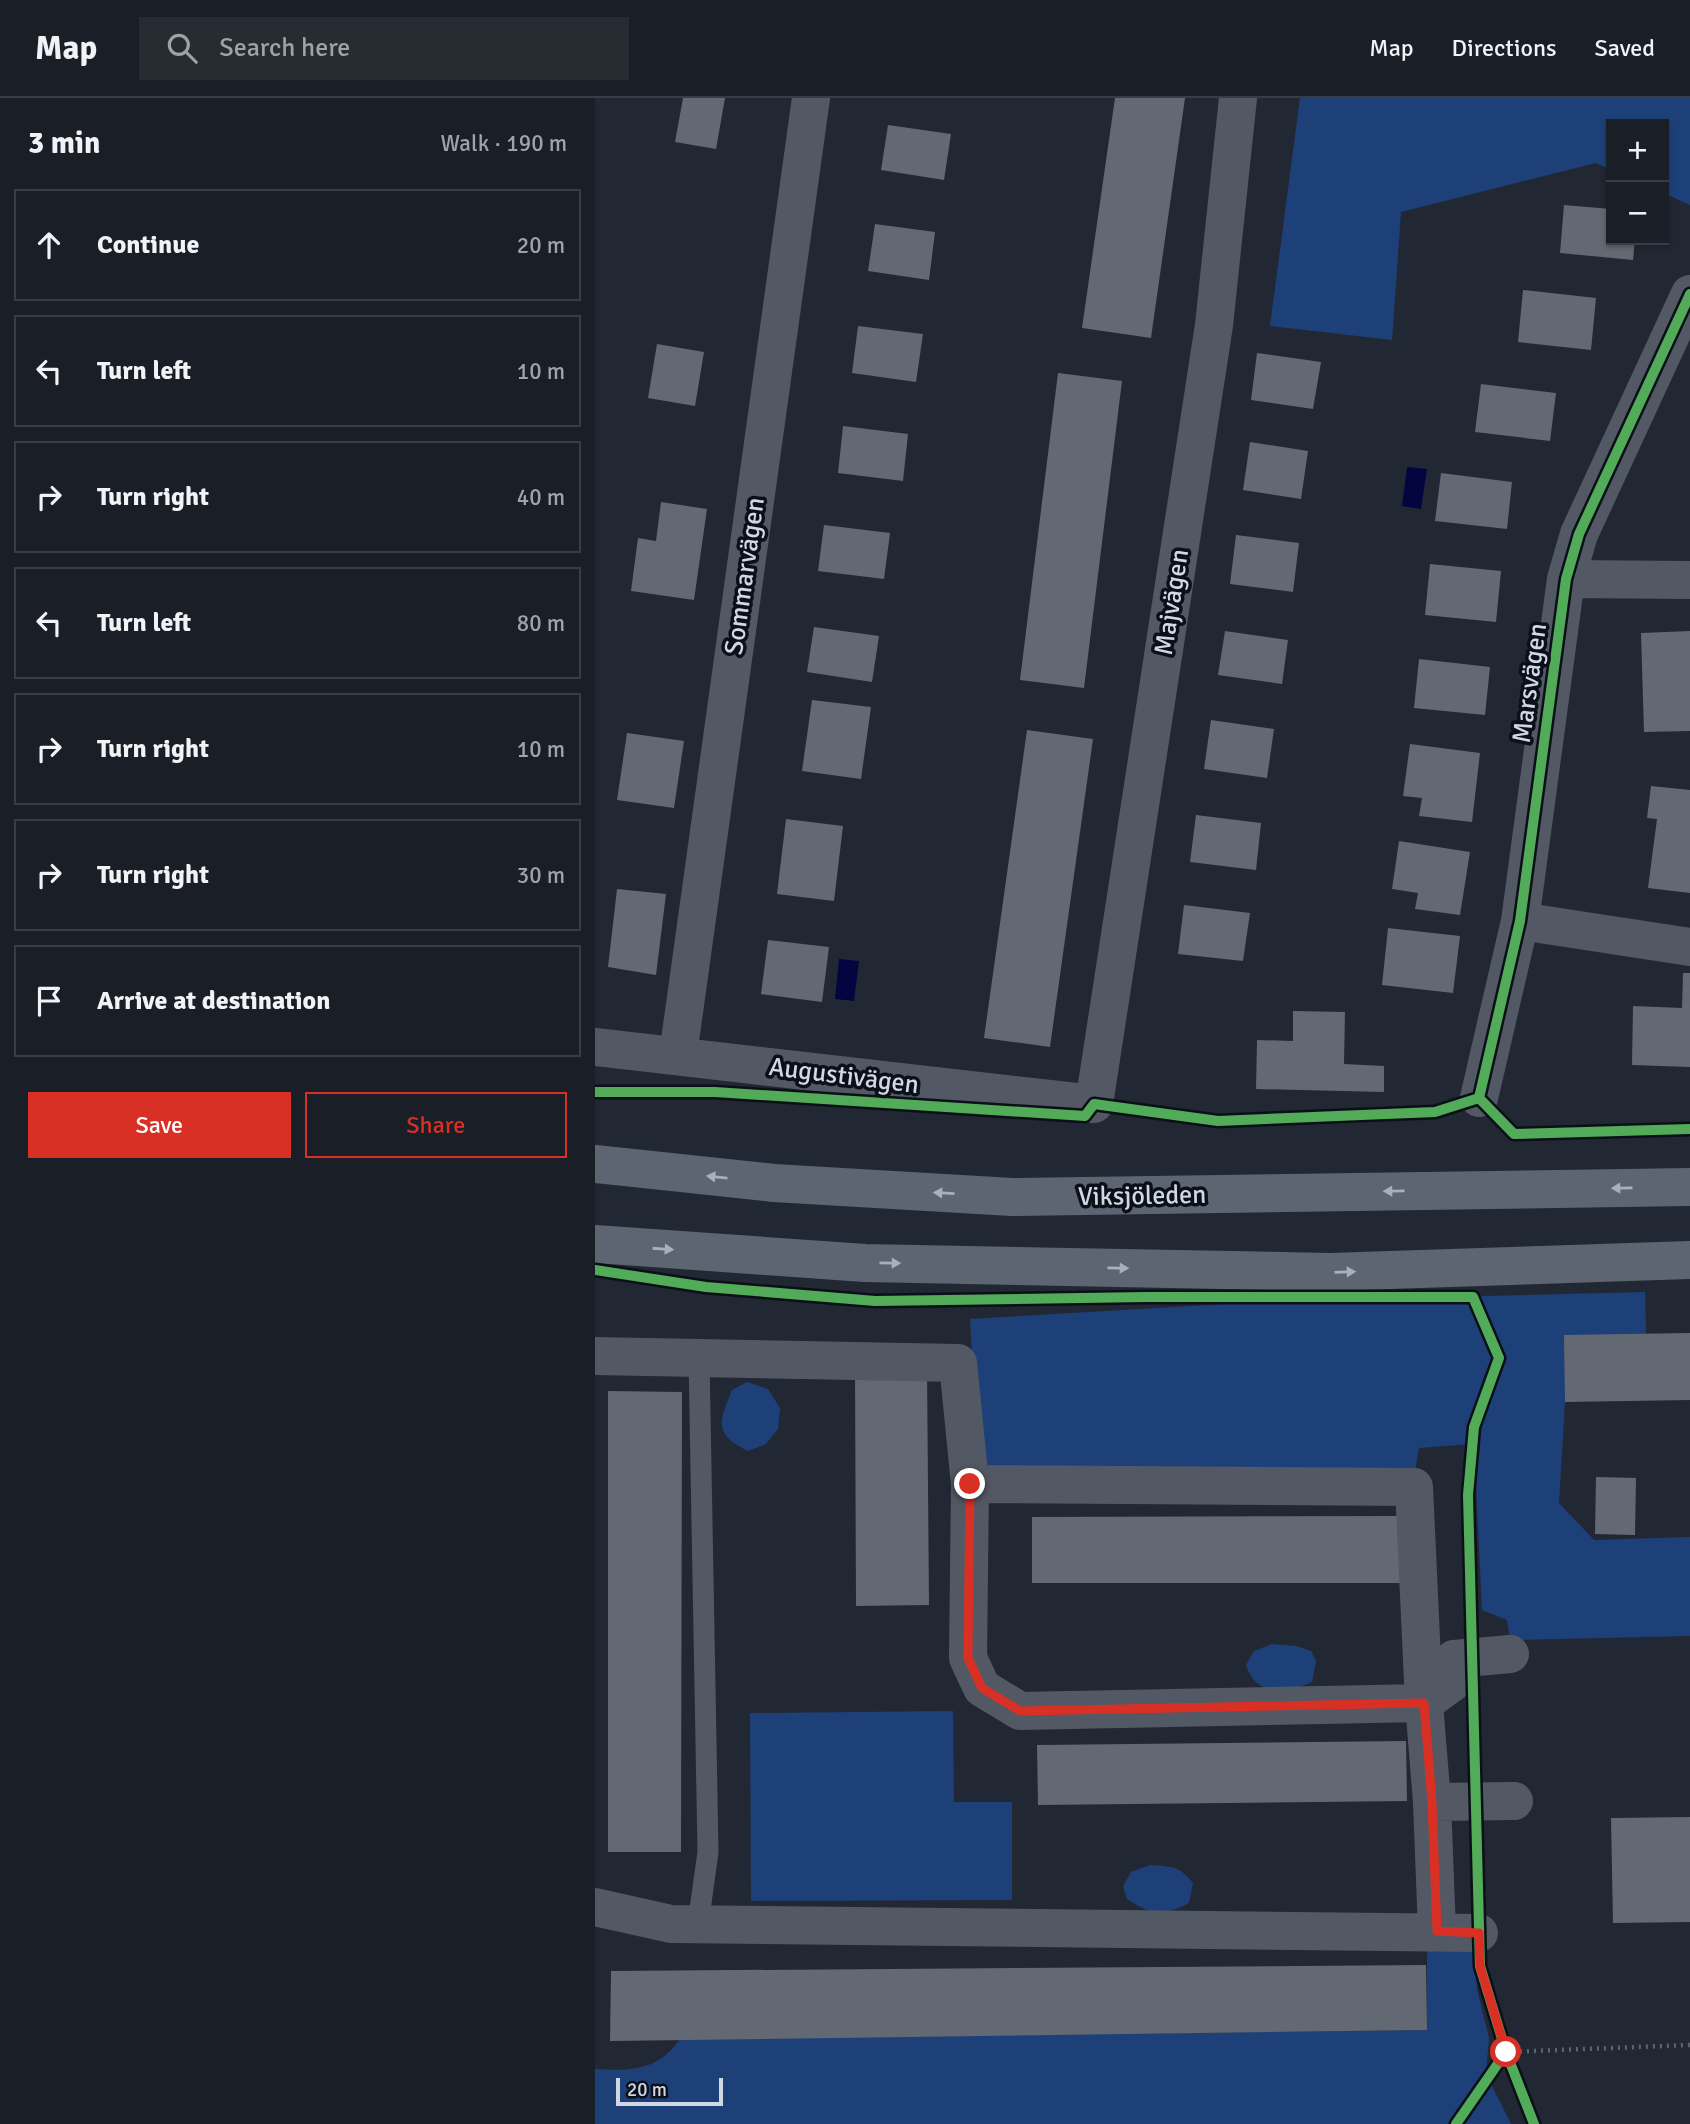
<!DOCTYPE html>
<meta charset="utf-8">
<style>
body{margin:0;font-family:Signika,sans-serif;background:#272b32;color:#f1f3f6}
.controls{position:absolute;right:21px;top:21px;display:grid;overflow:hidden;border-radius:0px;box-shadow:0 2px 5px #0004}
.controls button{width:63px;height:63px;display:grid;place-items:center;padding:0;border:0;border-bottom:2px solid #383c43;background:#1a1e26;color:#f1f3f6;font:35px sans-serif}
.scale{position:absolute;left:21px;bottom:18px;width:107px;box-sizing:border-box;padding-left:7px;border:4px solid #d0d8e5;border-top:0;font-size:19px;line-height:24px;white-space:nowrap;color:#d0d8e5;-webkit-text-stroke:5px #0b1018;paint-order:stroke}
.stop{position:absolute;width:21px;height:21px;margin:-16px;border:5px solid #d93025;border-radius:50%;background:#fff}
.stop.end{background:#d93025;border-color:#fff;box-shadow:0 2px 7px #0008}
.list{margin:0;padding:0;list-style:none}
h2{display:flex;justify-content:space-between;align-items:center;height:91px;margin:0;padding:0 28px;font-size:30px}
h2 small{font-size:23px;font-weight:400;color:#9fa2a7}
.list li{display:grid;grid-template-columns:46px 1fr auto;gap:21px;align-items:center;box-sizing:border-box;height:112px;margin:0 14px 14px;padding:0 14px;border:2px solid #383c43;border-radius:0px}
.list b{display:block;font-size:26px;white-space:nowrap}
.list em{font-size:23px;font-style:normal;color:#9fa2a7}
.actions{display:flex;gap:14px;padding:21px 28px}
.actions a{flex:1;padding:16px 0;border:2px solid #d93025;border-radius:0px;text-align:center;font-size:24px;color:#d93025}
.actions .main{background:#d93025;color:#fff}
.icon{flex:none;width:38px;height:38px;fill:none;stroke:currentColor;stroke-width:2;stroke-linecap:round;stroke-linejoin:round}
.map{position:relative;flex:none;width:1095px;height:2026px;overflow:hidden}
header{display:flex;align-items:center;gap:42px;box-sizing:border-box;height:98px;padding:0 35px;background:#1a1e26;border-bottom:2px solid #383c43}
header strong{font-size:33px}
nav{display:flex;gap:38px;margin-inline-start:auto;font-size:24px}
.search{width:490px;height:63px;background:#272b32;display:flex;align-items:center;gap:18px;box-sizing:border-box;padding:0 24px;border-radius:0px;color:#9fa2a7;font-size:26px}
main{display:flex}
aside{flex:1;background:#1a1e26}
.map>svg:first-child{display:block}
.green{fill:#1e4078}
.water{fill:#030440}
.building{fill:#636972}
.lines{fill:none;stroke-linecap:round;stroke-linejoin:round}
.path{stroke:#5f656e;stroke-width:4.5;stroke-dasharray:2 5;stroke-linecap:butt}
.service{stroke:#535964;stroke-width:21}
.minor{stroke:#535964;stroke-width:38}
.secondary{stroke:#5d6573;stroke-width:38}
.cycleway-casing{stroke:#0b1018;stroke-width:15}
.cycleway{stroke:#51ab58;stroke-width:10}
.oneway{fill:#a8b0bd}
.route{stroke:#d93025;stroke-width:9}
.labels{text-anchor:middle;stroke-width:7;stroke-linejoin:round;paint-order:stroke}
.street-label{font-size:26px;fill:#d0d8e5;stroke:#0b1018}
</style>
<header>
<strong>Map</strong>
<div class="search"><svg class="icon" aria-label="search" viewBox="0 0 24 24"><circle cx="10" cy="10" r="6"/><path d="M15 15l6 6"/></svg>Search here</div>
<nav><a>Map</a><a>Directions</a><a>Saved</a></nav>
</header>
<main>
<aside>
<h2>3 min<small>Walk · 190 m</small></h2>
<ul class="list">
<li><svg class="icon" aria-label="ahead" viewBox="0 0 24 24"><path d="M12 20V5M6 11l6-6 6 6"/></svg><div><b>Continue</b></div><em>20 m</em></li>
<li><svg class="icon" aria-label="left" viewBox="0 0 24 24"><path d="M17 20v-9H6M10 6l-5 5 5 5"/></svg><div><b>Turn left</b></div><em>10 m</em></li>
<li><svg class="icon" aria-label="right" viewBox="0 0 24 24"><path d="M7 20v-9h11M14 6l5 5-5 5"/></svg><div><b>Turn right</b></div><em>40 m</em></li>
<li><svg class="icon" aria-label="left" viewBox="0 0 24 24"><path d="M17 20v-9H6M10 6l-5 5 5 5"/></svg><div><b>Turn left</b></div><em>80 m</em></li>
<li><svg class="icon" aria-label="right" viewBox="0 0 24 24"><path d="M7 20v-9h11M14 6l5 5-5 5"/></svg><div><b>Turn right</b></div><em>10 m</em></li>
<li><svg class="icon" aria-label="right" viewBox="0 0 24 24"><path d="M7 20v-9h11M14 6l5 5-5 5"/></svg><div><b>Turn right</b></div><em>30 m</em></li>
<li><svg class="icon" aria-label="arrive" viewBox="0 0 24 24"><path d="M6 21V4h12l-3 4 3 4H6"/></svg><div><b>Arrive at destination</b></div></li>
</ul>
<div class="actions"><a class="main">Save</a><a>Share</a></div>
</aside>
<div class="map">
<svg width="1095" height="2026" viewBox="0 0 1095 2026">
<rect width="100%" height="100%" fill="#222833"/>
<path class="green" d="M705,0H1095V107L1069,95V26H1016V72L1001,65L806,114L797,242L675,228Z
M1050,1194L1051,1236L970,1304L964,1405L999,1442L1095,1439V1538L915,1542L912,1522L887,1512L879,1346L824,1350L819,1378L384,1383L375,1221L682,1203Z
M152,1284L173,1291L185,1310L183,1331L171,1346L153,1353C118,1336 124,1324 137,1292Z
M677,1546L701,1548L716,1553L721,1563L717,1584C691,1596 660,1598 651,1567L659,1553Z
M358,1613L359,1704H417V1802L156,1803L155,1615Z
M555,1767C576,1769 584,1767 598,1785L594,1805C568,1818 556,1817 532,1801L528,1788L536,1774Z
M878,1827L882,1891L894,1940L891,1976L916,2026H0V1971C36,1973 63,1973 85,1941L832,1932V1838Z"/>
<path class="water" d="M812,369L832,371L826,411L807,408Z
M244,861L264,863L259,903L240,901Z"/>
<path class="building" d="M88,0H130L121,51L80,44Z
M520,0H590L556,240L487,230Z
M293,27L356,36L349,82L286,72Z
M969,107L1016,111V142H1040L1038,162L965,155Z
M280,126L340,134L334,182L273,173Z
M928,192L1001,200L996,252L923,244Z
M263,228L328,236L321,284L257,275Z
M62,246L109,254L100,308L53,300Z
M662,255L726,264L718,311L656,302Z
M463,275L527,283L489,590L425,582Z
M886,286L961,295L955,343L880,334Z
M248,328L313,336L308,383L243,375Z
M655,344L713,353L706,401L648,392Z
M846,375L917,384L912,431L840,423Z
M66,404L112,411L99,502L36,493L43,440L61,443Z
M229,427L295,435L289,481L223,473Z
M641,437L704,445L698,494L635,486Z
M835,466L906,473L901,524L830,517Z
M219,529L284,538L277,584L212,574Z
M630,533L693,542L687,586L623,577Z
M1095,533V633L1049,634L1046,535Z
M824,561L895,569L890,617L819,610Z
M217,602L276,609L266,681L207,673Z
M616,622L679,631L672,680L609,671Z
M432,632L498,641L455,949L389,940Z
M32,635L89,643L79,710L22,702Z
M815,646L885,655L877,724L824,718L827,700L808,698Z
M1056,688L1095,692V795L1053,790L1062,721L1052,720Z
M601,717L666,725L661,772L595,764Z
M191,721L248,728L239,803L182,796Z
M804,743L875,754L865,817L820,811L823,795L797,791Z
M22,791L71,796L61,877L13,869Z
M589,807L655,815L648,863L583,856Z
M793,830L865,838L858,895L787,887Z
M173,842L234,849L227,904L166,896Z
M1088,875H1095V969L1037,967L1038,908L1087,910Z
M698,913L750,914L749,966L789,968V994L661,991L662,942L698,943Z
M1095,1235V1302L970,1304L969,1237Z
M332,1269L334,1507L261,1508L260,1270Z
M13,1293L87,1294L86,1754H13Z
M1001,1379L1041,1380L1040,1437L1000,1436Z
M811,1418V1485H437V1419Z
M811,1643L812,1703L443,1707L442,1647Z
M1095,1719V1824L1018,1825L1016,1720Z
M831,1867L832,1932L15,1943L16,1873Z"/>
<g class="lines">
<path class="path" d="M911,1954L1095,1947"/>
<path class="service" d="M103,1826L113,1754L104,1260"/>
<path class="minor" d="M971,481L1095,482
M925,823L1095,849
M0,949L499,1006L619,227L643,0
M83,957L216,0
M884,1000L925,823L971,481L984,436L1095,196
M0,1258L363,1265L375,1386
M837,1704L919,1703
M0,1809L76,1826L884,1835
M842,1833L837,1704L829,1605L425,1613L387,1590L373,1560L375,1386L819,1389L829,1605L858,1584L859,1561L915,1556"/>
<path class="secondary" d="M0,1066L179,1085L417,1099L1095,1089
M0,1146L270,1165L735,1174L1095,1162"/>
<g class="cycleway-casing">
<path id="cycleway" d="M0,994H120L490,1018L499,1006L623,1023L840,1014L884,1000
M884,1000L925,823L971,481L984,436L1095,196
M884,1000L919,1036L1095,1031
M0,1172L111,1189L280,1203L552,1199H878L904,1260L879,1329L873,1397L885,1868L911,1954L939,2026
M861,2026L911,1954"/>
</g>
<use href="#cycleway" class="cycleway"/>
</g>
<defs><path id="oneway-solid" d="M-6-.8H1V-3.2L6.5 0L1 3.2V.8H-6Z" transform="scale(1.75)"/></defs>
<g class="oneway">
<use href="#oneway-solid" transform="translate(122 1079) rotate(-174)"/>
<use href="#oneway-solid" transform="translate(1027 1090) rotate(179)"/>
<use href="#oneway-solid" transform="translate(799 1093) rotate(179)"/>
<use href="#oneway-solid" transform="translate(349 1095) rotate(-177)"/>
<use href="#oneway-solid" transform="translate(68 1151) rotate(4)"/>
<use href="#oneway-solid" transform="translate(295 1165) rotate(1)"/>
<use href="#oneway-solid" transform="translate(523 1170) rotate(1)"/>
<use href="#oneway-solid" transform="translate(750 1174) rotate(-2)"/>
</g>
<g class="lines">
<path class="route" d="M375,1386L373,1560L387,1590L425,1613L829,1605L837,1704L842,1833L884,1835L885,1868L911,1954"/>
</g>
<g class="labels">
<g class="street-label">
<text transform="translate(149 478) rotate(-82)" y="9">Sommarvägen</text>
<text transform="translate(576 504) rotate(-81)" y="9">Majvägen</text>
<text transform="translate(934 585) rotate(-82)" y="9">Marsvägen</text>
<text transform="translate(249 977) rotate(7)" y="9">Augustivägen</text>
<text transform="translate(547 1097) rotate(-1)" y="9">Viksjöleden</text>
</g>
</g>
</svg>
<div class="controls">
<button>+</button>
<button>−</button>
</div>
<div class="scale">20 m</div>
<div class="stop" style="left:911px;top:1954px"></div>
<div class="stop end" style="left:375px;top:1386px"></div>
</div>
</main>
